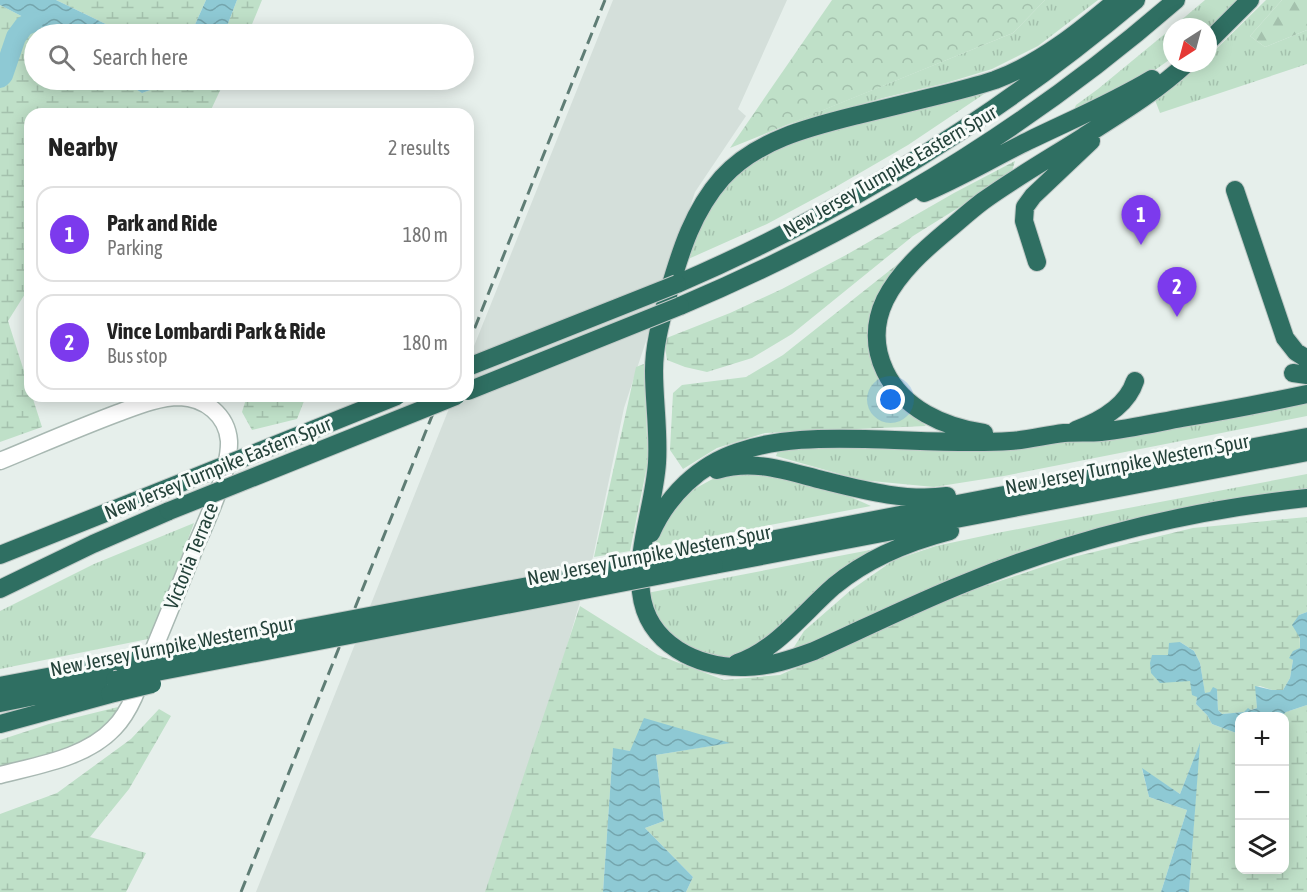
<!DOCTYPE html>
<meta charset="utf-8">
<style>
body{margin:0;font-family:"Asap Condensed",sans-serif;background:#f2f2f2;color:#222}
.controls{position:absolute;right:18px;bottom:18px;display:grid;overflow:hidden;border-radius:12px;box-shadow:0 3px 15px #0003}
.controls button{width:54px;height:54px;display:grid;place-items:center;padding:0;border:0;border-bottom:2px solid #e0e0e0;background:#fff;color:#222;font:30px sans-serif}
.compass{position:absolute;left:1163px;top:18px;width:54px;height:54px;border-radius:50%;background:#fff;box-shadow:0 3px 15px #0003;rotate:216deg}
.you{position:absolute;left:891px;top:400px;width:21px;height:21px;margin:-15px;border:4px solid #fff;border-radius:50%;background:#1a73e8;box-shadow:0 0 0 9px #1a73e833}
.badge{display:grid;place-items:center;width:39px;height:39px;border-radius:50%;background:#7c3aed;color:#fff;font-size:20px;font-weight:700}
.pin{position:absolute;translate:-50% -50px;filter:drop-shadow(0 2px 3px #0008)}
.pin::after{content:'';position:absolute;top:32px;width:21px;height:18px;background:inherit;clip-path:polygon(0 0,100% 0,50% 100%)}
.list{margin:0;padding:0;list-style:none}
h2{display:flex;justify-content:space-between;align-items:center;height:78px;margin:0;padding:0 24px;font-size:26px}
h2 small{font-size:20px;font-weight:400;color:#767676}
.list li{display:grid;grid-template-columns:39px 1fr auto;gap:18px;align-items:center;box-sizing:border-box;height:96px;margin:0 12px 12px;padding:0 12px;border:2px solid #e0e0e0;border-radius:18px}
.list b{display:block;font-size:22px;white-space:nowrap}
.list p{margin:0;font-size:20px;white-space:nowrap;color:#767676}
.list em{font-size:20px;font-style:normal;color:#767676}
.icon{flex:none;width:33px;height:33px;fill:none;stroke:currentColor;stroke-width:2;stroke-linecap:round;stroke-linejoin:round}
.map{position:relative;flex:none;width:1307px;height:892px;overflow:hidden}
.search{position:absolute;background:#fff;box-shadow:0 3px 15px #0003;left:24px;top:24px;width:450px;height:66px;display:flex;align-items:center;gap:15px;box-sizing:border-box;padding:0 21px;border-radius:33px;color:#767676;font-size:22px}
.panel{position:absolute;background:#fff;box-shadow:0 3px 15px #0003;left:24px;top:108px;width:450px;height:294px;border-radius:18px}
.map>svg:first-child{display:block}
.built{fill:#d4dfda}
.grass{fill:url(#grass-tufts)}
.forest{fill:url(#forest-firs)}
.wetland{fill:url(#wetland-marsh)}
.park{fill:url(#park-crowns)}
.water{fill:url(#water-waves)}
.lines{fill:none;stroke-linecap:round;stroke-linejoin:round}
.river{stroke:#8ec9d4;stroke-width:20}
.minor-casing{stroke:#a8b8b2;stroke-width:19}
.highway-casing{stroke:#c2cac8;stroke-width:20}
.minor{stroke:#fff;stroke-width:16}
.highway{stroke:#2f6f62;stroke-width:18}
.rail{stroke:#5f7d75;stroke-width:3;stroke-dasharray:12 6;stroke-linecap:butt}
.highway-bridge-casing{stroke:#c2cac8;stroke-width:20;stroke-linecap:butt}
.highway-bridge{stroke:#2f6f62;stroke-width:18}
.labels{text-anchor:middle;stroke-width:6;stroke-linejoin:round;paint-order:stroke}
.street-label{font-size:20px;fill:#24423a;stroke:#f7fbf9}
</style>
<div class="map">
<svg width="1307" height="892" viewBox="0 0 1307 892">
<defs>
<pattern id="grass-tufts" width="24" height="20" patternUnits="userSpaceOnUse" patternTransform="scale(1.5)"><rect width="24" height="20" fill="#bfe0c8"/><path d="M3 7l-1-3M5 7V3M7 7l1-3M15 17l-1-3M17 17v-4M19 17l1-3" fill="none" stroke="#a4c1ad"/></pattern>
<pattern id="forest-firs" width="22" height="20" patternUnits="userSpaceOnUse" patternTransform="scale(1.5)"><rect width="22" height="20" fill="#bfe0c8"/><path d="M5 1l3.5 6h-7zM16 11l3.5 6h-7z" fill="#a4c1ad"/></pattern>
<pattern id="wetland-marsh" width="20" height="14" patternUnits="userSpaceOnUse" patternTransform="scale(1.5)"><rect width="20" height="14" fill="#bfe0c8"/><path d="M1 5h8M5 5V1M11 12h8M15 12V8" fill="none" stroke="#a4c1ad"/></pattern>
<pattern id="park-crowns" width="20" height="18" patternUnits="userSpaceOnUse" patternTransform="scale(1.5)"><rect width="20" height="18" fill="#bfe0c8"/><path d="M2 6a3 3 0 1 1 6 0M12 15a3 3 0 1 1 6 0" fill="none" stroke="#a4c1ad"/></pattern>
<pattern id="water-waves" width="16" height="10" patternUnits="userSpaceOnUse" patternTransform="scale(1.5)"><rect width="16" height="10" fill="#8ec9d4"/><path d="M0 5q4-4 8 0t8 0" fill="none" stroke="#74a5ad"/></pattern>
</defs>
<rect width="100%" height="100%" fill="#e6efeb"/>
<path class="built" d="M613,0H787L738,109L746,116L695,192L624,408L593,557L549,708L488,892H256L454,396H468V361Z"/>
<path class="grass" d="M1045,0H1098L1038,46L992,69L946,83L887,97L786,125L1013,33Z
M1205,0H1239L1208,32V27H1173Z
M1266,0H1282L1250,36L1265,47L1307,30V64L1160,113L1155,100L1200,63H1208V57Z
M1172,28V58L1152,72L1072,114L1076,105L1098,89Z
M993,88L908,145L834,188L767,224L686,260L695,231L718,193L746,164L792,141Z
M1307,399V416L1004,476L934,487L861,480L776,456L778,450L834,444L1006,447Z
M746,471L833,489L871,506L654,547L661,527L677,504L696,488L720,475Z
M1307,474V494L1167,515L789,655L804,631L851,590L894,560L936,546L997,533Z
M194,523L159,618L148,639L0,669V611L94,564Z
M891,546L753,650L727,657L698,654L663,630L647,593Z"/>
<path class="forest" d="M1282,0H1307V30L1265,47L1250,36Z"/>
<path class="wetland" d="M56,0H206L193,29L181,34H141L114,28Z
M237,0H262L248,34H224Z
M0,5L33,22L52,34H34V80H121L142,93L178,80H225L209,114H30V286L8,321L30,390V396H32L42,427L0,442Z
M1015,161L1011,175L913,236L792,334L752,358L707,372L685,367L667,360L664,339L730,313L782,289L846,255L954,193Z
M913,252L884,289L887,388L926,426L765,433L717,448L683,469L670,450L673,393L682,385L746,377L783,355Z
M644,364L648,461L630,551L594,557L636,367Z
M247,396H306L297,419L252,430L242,412Z
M1307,517V612L1299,615L1300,648L1290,658L1293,660L1290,678L1283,690H1272L1260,686L1256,687L1257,708L1244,712L1222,714L1218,710L1217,689L1205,694L1200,663L1194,651L1180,642L1177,681H1190L1197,697L1196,704L1207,715L1212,724L1239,734L1240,870H1284V716H1282L1286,712L1307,705V892H1189L1199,746L1180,794L1142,769L1149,797L1187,810L1161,892H686L693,877L645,828L664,821L656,755L728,743L630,751L613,749L603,892H485L580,606L658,655L724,680L780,675L946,599L1069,558L1193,528Z
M118,707L105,731L67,749L0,767V740L49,724Z
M159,709L171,716L129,789L90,837L146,853L126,892H0V814L57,793L131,739Z"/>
<path class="park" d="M832,0H1045L1013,33L730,148Z"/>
<path class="water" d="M0,0H56L114,28L141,34H52L33,22L0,5Z
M206,0H237L224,34H181L193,29Z
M121,80H178L142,93Z
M1307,612V705L1286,712L1282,716H1240L1239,734L1212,724L1207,715L1196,704L1197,697L1192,695L1190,681L1160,683L1151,673L1150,663L1152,655H1168L1169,643L1180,642L1194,651L1200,663L1205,693L1210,692L1213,687L1217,689L1218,710L1222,714L1244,712L1248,708L1251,710L1257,708L1255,686L1272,690H1283L1290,678L1293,660L1289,658L1293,651L1300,648V638L1292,625L1299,615Z
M644,718L730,743L656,755L664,821L645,828L693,877L686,892H603L613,748L630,751Z
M1200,743L1189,892H1161L1187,810L1149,797L1142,768L1180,794Z"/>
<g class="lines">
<path class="river" d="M0,78L3,75L16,37L24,26L33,22"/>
<g class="minor-casing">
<path id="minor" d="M0,461C39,445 78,428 118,413C137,406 159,397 180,397C205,398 227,415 229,441C230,470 208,518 196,545C176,596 155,646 134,697C129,708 123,719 114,728C86,758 38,765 0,775"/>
</g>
<g class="highway-casing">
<path id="highway" d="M1117,0C1080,31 1041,63 995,80C974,87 953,92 932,97C907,103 883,109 858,115C810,127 756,140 722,178C693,211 681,250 669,291C662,317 654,343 654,371C654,401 659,432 657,463C654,506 636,548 641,592C647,645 698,668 745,667C769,667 792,659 814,651C865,628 915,603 968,582C1076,538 1191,510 1307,498
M1208,42L1250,0
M1235,190L1285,338L1296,352L1307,359
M924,193C960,178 993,158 1028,141C1069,121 1112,103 1152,79
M1037,262L1024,221L1025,207L1033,196L1091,141
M677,284C844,212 997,117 1136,0
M680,306C860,230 1029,128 1176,0
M1293,373L1307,375
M1076,430C1100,421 1127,406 1135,381
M984,433C944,427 903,409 885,371C874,348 874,323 885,300C899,272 924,250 948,230C960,220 971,210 983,201C1015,178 1050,158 1083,137C1119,114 1156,92 1187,63
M717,470C752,459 784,470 818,479C859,489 904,502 947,496
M651,533C668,495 699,465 738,452C778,438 823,438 865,439C913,440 962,444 1010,441C1028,440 1046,435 1064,433C1077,432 1089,433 1101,432C1128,429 1155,423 1182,418C1224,411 1265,403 1307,394
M718,550L1307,437
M0,555L183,482
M714,565L1307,452
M0,589L93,544L169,511
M737,663C775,651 804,612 834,586C868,558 907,542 950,531
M0,686L122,663
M0,703L115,680
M0,724L110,694"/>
</g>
<use href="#minor" class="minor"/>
<use href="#highway" class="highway"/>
<path class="rail" d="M468,345L605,0
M241,892L440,396"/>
<g class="highway-bridge-casing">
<path id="highway-bridge" d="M468,367L677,284
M468,391L680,306
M183,482L397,396
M169,511L456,396
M122,663L718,550
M115,680L714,565
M110,694L152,684"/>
</g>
<use href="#highway-bridge" class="highway-bridge"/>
</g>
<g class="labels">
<g class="street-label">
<text transform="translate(890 171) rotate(-30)" y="7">New Jersey Turnpike Eastern Spur</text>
<text transform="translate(1127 464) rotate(-11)" y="7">New Jersey Turnpike Western Spur</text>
<text transform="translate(218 468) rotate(-22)" y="7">New Jersey Turnpike Eastern Spur</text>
<text transform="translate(649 555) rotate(-11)" y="7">New Jersey Turnpike Western Spur</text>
<text transform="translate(191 556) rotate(-68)" y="7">Victoria Terrace</text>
<text transform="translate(172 646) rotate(-11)" y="7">New Jersey Turnpike Western Spur</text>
</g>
</g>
</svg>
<div class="controls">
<button>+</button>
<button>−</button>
<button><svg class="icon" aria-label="layers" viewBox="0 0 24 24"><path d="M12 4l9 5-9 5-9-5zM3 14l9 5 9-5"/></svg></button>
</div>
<svg class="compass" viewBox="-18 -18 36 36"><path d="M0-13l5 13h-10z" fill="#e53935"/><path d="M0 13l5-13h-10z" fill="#767676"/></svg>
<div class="you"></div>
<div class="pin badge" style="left:1141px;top:245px">1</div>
<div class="pin badge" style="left:1177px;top:317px">2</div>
<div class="search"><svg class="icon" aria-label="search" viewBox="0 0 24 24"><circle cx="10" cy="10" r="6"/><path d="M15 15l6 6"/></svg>Search here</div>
<section class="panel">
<h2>Nearby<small>2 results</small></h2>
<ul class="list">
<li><span class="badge">1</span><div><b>Park and Ride</b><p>Parking</p></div><em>180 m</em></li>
<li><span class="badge">2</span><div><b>Vince Lombardi Park &amp; Ride</b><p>Bus stop</p></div><em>180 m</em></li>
</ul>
</section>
</div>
